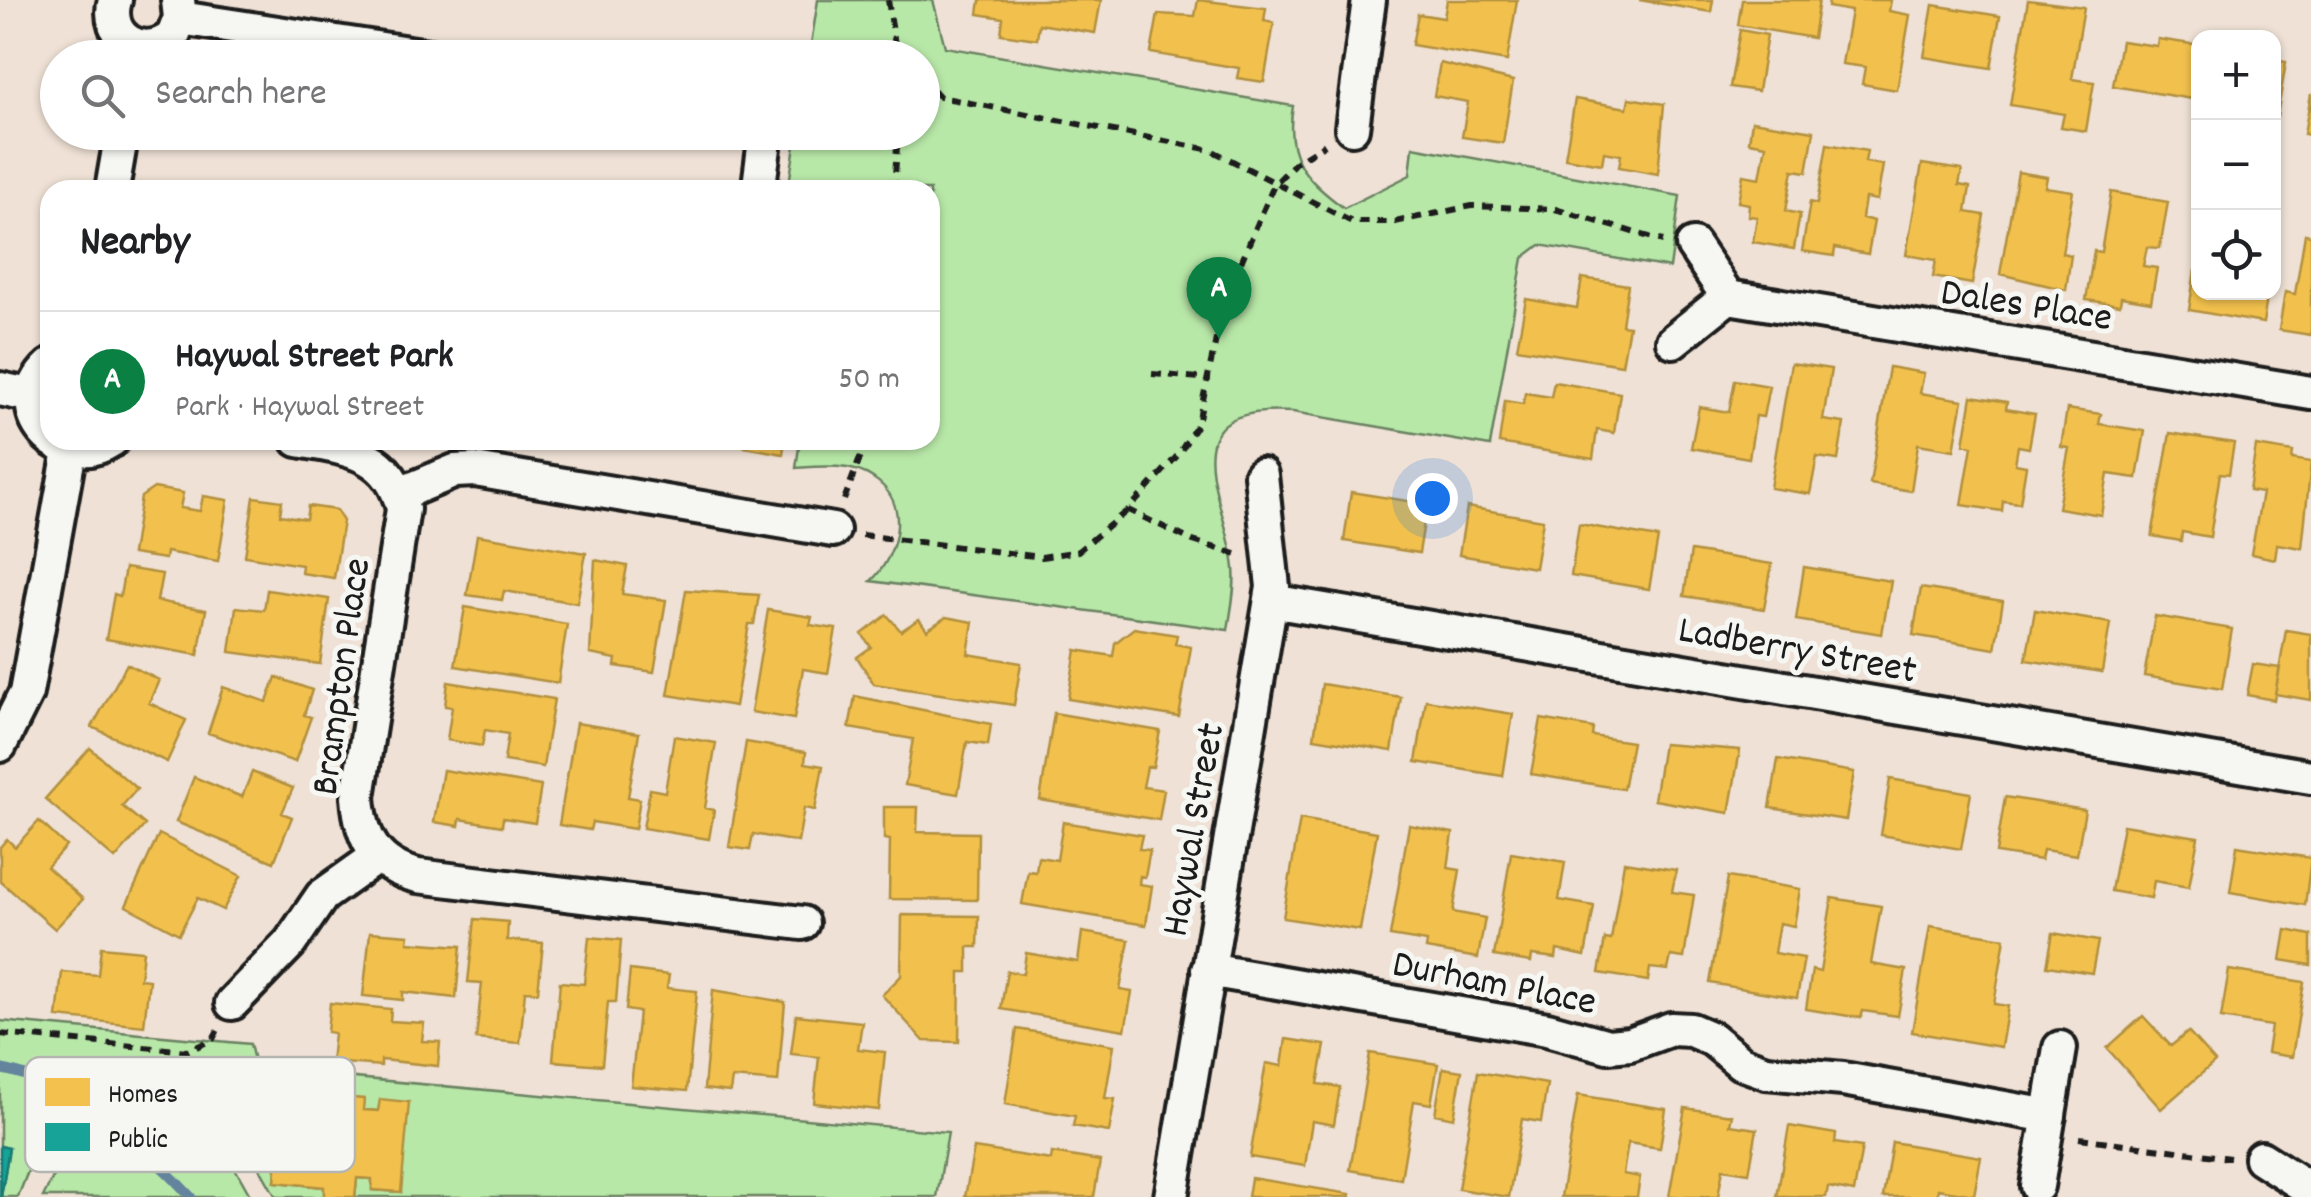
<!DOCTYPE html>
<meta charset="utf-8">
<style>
body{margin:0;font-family:Dekko,sans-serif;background:#f6f6f6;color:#202124}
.controls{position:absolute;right:30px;top:30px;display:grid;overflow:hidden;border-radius:20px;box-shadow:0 2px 8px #0004}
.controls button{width:90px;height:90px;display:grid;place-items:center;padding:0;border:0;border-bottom:2px solid #e0e0e0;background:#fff;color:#202124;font:50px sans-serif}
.you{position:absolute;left:1432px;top:498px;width:35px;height:35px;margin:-25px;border:8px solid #fff;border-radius:50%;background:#1a73e8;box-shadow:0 0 0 15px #1a73e833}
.badge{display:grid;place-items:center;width:65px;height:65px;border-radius:50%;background:#0b8043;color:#fff;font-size:32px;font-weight:700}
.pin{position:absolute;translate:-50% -82px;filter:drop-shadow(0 2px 5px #0008)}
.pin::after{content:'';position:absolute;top:52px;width:35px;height:30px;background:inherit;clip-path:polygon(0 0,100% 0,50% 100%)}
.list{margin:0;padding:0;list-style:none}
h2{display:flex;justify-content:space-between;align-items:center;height:130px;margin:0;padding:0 40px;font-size:42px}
h2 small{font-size:32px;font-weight:400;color:#757577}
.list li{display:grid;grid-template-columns:65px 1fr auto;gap:30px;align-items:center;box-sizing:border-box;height:140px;padding:0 40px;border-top:2px solid #e0e0e0}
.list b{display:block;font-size:38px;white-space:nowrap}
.list p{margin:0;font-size:32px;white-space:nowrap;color:#757577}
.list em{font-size:32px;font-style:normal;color:#757577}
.icon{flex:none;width:55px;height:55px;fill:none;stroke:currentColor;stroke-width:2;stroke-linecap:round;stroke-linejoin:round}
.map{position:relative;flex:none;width:2311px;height:1197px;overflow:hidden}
.search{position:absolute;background:#fff;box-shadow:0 2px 8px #0004;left:40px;top:40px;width:900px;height:110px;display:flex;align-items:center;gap:25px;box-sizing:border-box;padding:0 35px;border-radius:55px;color:#757577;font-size:38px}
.panel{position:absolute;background:#fff;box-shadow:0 2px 8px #0004;left:40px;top:180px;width:900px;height:270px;border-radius:30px}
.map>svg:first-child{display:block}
.green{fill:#b8e8a8;stroke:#6a8262;stroke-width:2.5}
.homes{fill:#f2c14e;stroke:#b2903f;stroke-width:2.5}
.public{fill:#17a398;stroke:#187a73;stroke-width:2.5}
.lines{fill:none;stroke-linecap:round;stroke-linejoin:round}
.stream{stroke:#64849c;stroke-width:10}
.street-casing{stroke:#1c1c1c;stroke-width:40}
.path{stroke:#1c1c1c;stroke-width:6;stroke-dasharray:10 8;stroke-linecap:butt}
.street{stroke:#f6f6f2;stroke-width:32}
.labels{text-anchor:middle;stroke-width:10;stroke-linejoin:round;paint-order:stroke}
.street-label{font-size:40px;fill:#1c1c1c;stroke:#f6f6f2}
.key{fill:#f6f6f2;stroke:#b5b5b2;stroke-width:2.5}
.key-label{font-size:28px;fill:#1c1c1c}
</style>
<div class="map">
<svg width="2311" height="1197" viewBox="0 0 2311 1197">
<rect width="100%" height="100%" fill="#efe1d5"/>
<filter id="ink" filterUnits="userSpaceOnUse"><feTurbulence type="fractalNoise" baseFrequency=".01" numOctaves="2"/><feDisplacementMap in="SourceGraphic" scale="20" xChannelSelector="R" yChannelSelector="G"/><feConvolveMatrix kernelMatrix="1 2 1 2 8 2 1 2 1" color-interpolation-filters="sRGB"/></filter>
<g filter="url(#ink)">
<path class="green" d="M818,0H933L945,47L1293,106C1284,157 1305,179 1344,208L1410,175L1413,147L1680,196L1670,268L1540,245L1523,258L1490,446L1293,412C1161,403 1227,499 1234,568C1236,588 1231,610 1228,630L871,581C898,555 912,503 873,478C851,463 821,466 796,468L800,440H930V190H788L797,133L922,132V58L809,57Z
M0,1021L250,1044L256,1069L948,1132L937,1197H355L357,1178L372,1179V1190L401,1192L378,1111L363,1110L342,1097V1086L130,1066L99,1081L28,1171L18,1197H1L9,1148L0,1146Z
M127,1091L199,1104L251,1197H43L52,1179Z
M244,1125L271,1127L268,1156L277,1158L275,1182L324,1187V1197H276L241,1135Z"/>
<path class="homes" d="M980,0H1101L1095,33L1039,24L1037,39L1001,34L1003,18L978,14Z
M1198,0L1266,8L1264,21L1274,23L1264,82L1237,78L1239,68L1151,53L1158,14L1195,16Z
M1447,0H1517L1507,61L1412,45L1418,14L1444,18Z
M1639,0H1713L1711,12Z
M1742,0H1819L1813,38L1738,25Z
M1829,0H1891L1889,11L1910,15L1897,90L1862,84L1865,67L1842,64L1851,11L1828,7Z
M2028,0L2084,7L2072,79L2094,82L2086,131L2061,127L2064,114L2010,105Z
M1933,5L2000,16L1991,68L1924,57Z
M1740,30L1767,35L1758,91L1730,87Z
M2158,39L2198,45L2192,99L2113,86L2121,41L2157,46Z
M2274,60L2286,62L2277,117H2274Z
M1440,63L1513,81L1503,143L1462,137L1468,102L1434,96Z
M2311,94V135L2304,134Z
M1629,98L1664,104L1658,174L1619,167L1621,155L1604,152L1602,164L1565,158L1575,99L1627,108Z
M1752,121L1814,131L1807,172L1793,170L1786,211L1800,214L1794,249L1753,242L1757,217L1748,216L1749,204L1738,202L1743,175L1760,178L1766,145L1749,142Z
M1827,144L1867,151L1865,162L1883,165L1877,200L1865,198L1862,218L1874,221L1868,254L1835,248L1834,256L1802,251L1810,202L1817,204Z
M1922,164L1962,170L1959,185L1970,187L1966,212L1984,215L1972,284L1933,277L1936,260L1906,255Z
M2018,172L2047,177L2045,187L2073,191L2062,253L2071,255L2066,290L2000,274Z
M2111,192L2168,202L2160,248L2147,247L2143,266L2157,268L2151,302L2121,297L2120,305L2086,300L2094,251L2101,252Z
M2305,234L2311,235V335L2279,330L2285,292L2295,294Z
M2195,270L2198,292H2268L2263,323L2189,310Z
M1582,278L1628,285L1622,325L1629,326L1622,365L1517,348L1526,299L1577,308Z
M1791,363L1831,369L1823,420L1844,423L1838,460L1817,457L1810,494L1770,488Z
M1889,367L1924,373L1920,393L1963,400L1954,450L1918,444L1911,491L1870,484Z
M1735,380L1769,386L1763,417L1756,416L1749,458L1691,448L1699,407L1729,412Z
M1554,382L1620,393L1614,433L1597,430L1593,459L1499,443L1505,401L1523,404L1525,393L1551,397Z
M1972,396L2007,402L2006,409L2035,414L2029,448L2018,446L2015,464L2026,466L2020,503L2003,501L2002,511L1962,505L1972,446L1964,444Z
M2067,409L2101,414L2099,424L2145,431L2137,478L2108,474L2101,515L2058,508L2069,448L2061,447Z
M2170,433L2234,443L2229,474L2220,473L2210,537L2182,532L2181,541L2152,536Z
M747,440H785L783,454L745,447Z
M2256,446L2293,452L2292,459L2311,462L2302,548L2277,544L2275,559L2251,554L2262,493L2249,491Z
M154,488L183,493L180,508L200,511L203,496L228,500L218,561L166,552L165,559L132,554L141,497Z
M1351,492L1427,504L1419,553L1344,541Z
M254,497L282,501L280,515L306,519L308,506L336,510L343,521L334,578L301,573L302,565L245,556Z
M1467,507L1543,520L1535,568L1459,555Z
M1579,524L1658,538L1649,589L1571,576Z
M477,535L586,553L577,603L504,591L502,600L467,595Z
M1691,551L1772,564L1764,609L1684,596Z
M595,560L627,566L622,594L666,600L654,672L615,666L616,659L590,654Z
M1804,567L1891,581L1882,634L1796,620Z
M125,568L162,574L157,601L206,610L198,655L106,639L114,594L120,596Z
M1921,588L2003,601L1995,649L1913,635Z
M267,590L329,599L320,664L230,652L236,607L264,610Z
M686,590L759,595L754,624H749L735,706L668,695Z
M465,607L567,624L558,683L455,666Z
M768,610L812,617L810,625L836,629L828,673L803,669L794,719L751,712Z
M2035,610L2110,623L2102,672L2026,660Z
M887,615L901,631L919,619L927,630L946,617L973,622L968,654L1021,663L1014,705L874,684L857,657L871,647L862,634Z
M2155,616L2232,629L2222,689L2144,676Z
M1134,628L1177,635L1175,644L1191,647L1179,717L1068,699L1076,650L1113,656L1115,643Z
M2286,630L2311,634V700L2275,694Z
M127,664L159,680L149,703L186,720L167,762L92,727Z
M2253,664L2280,668L2274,700L2247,695Z
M276,677L312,690L304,715L311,717L295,762L208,733L223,687L267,702Z
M448,682L554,699L543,767L504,761L508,734L485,730L482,746L447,740L452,707L445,706Z
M1322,684L1401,697L1392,751L1314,738Z
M855,696L991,724L988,745L967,742L958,794L905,785L913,739L849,728Z
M1426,700L1513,714L1503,776L1416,762Z
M1054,713L1160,731L1153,767H1147L1143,787L1164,790L1159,820L1040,800Z
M1541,719L1593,728L1592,736L1632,742L1623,789L1531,774Z
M576,723L639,733L628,797L640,799L635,829L592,822L590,830L559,825Z
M674,736L716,743L705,808L714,810L709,839L643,828L650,789L665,792Z
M746,742L806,752L805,763L823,766L815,810L804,808L798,842L753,834L750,850L729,847Z
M1663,744L1740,750L1729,813L1654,800Z
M90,748L137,789L122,806L145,825L115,859L45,799Z
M1778,759L1854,772L1846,820L1770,808Z
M443,770L541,786L535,823L503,818L502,826L460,819L459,826L434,822Z
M252,772L293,788L282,813L292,817L274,862L176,822L194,777L242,797Z
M1890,779L1971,793L1961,849L1881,835Z
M2005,797L2085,810L2077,855L2043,850L2041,860L1996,853Z
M884,807H918L917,832L978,833L977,900L889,899L890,840L884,839Z
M1300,819L1377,832L1360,930L1283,918Z
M39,821L66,846L47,867L83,899L55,929L0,881V847L7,839L15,847Z
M1063,822L1142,835L1139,849L1150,850L1145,877L1140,876L1139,884L1152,886L1146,925L1022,904L1028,871L1036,872L1038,857L1057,860Z
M1409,825L1453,833L1448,868L1460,870L1453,912L1485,918L1478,958L1426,949L1427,942L1390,936Z
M2123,825L2198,837L2189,887L2154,881L2151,898L2111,891Z
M159,834L241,876L223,910L198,898L179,934L126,906Z
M2237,846L2311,858L2305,905L2230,892Z
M1511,853L1565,862L1559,900L1594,906L1585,956L1557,950L1556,958L1532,955L1531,962L1494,956Z
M1624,862L1676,870L1672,892L1694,895L1684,958L1671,956L1668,970L1650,968L1648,981L1599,973L1605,939L1611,940Z
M1728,877L1800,889L1794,926L1779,923L1774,953L1804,958L1797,998L1710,983Z
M1832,898L1881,906L1871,964L1906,970L1898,1016L1863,1011L1861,1018L1806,1009L1812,970L1820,972Z
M902,915L979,916L978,947H968V972H960L959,1042L924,1041L882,995L901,976Z
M475,919L508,922L507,940L543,943L538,992L525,991L520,1043L476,1039L482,983L468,982Z
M1930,926L2005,938L1994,1004L2008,1006L2001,1047L1912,1032Z
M2286,930L2311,935V965L2281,960Z
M370,932L409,935L408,942L461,946L456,998L403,992V1000L363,996Z
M1082,932L1129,940L1120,990L1132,992L1125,1030L1001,1009L1007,971L1023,974L1026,953L1078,962Z
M2053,933L2098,941L2092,973L2047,966Z
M589,937L621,940L616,1002H608L602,1065L553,1061L560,982L584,984Z
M101,947L143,951L140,979L149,980L144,1026L57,1017L62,972L98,975Z
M630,970L669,975L667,988L697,991L687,1091L631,1086L639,1012L626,1010Z
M2229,970L2304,982L2292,1057L2267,1053L2271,1026L2221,1018Z
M713,990L785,1002L778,1082L732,1078L730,1092L704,1089Z
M330,1003L391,1009L390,1021L424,1023L422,1041L440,1042L438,1066L381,1060V1066L331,1062L334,1033L327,1032Z
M796,1015L862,1022L858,1049L885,1052L879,1110L814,1103L819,1057L791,1054Z
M2143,1016L2171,1046L2188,1032L2215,1062L2161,1109L2107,1048Z
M1017,1029L1114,1045L1105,1098L1115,1099L1109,1132L1073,1126L1075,1116L1005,1104Z
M1286,1039L1325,1045L1318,1084L1340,1087L1334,1125L1312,1121L1305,1166L1250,1157L1266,1063L1282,1066Z
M1370,1053L1438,1064L1431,1104L1414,1101L1401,1179L1350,1170Z
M1443,1068L1462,1071L1454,1118L1435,1114Z
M1478,1072L1547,1084L1541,1122L1522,1119L1509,1197L1458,1189Z
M285,1080L343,1086L342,1097L364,1099L363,1110L378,1111L380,1099L409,1102L401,1192L372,1190V1179L357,1178L355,1197H324V1187L275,1182L277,1158L268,1157L271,1127L281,1125Z
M1578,1095L1666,1109L1660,1148L1628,1143L1623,1174L1640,1177L1637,1197H1561Z
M1685,1108L1732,1115L1730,1125L1757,1129L1749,1173L1723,1169L1718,1197H1669Z
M1789,1126L1836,1134L1835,1143L1862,1147L1854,1192L1828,1187L1826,1197H1777Z
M1892,1142L1981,1157L1974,1195L1938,1189L1937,1197H1883Z
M974,1148L1051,1160L1052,1153L1100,1161L1094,1197H965Z
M1251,1178L1350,1194V1197H1248Z"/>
<path class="public" d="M0,1146L9,1148L1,1197H0Z"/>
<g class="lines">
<path class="stream" d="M0,1069C68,1080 145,1147 191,1197"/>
<g class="street-casing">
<path id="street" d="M115,0C104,37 143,62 173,36L180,18L178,0
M180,18L441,58
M1352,128L1369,0
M760,178L766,132
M112,190L122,132
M1728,297L2311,393
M1673,341L1728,297L1693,245
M50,366C3,409 61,474 112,440
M0,389L33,396
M298,440C347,448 391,453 403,509L358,797C361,839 376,866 418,876L802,923
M400,494L455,471L475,470L833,530
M1271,601L2311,777
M0,745L26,693L70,450
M1208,970L1547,1029L1608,1046L1630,1044L1671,1029L1691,1030L1712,1039L1741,1063L1766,1072L1843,1079L2049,1116
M232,1003L290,943L322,896L378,856
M2261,1158L2311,1190
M2037,1186L2060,1048
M1171,1197L1273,587L1261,475"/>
</g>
<path class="path" d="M888,0L895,45L906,58
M922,77L940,97L1211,150L1352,222H1395L1472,206L1555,209L1663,241
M922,104L940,97
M894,190L898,132
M1152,374L1211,379
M844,500L867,440
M862,535L1042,557L1078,551L1128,510
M1236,554L1193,541L1128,510L1178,455L1198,423L1224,302L1274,185L1296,162L1325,144
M0,1034L188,1051L213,1039L219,1028
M2079,1138L2230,1158"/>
<use href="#street" class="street"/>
</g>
</g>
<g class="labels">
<g class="street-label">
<text transform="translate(2027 302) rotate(9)" y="14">Dales Place</text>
<text transform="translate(1798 647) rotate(10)" y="14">Ladberry Street</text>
<text transform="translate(338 676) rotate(-82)" y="14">Brampton Place</text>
<text transform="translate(1190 829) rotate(-80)" y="14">Haywal Street</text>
<text transform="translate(1495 980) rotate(11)" y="14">Durham Place</text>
</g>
</g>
<rect x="25" y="1057" width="330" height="115" rx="15" class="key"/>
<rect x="45" y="1078" width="45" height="28" fill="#f2c14e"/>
<rect x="45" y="1123" width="45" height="28" fill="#17a398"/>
<g class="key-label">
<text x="108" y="1102">Homes</text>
<text x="108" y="1147">Public</text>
</g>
</svg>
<div class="controls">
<button>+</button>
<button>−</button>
<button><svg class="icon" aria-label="locate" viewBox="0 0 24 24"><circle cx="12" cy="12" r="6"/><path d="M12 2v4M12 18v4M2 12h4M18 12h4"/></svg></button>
</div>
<div class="you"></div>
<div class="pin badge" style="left:1219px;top:339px">A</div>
<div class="search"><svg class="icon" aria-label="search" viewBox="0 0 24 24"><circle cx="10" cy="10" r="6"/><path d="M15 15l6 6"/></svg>Search here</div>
<section class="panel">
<h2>Nearby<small></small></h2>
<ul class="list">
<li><span class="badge">A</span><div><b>Haywal Street Park</b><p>Park · Haywal Street</p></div><em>50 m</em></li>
</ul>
</section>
</div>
